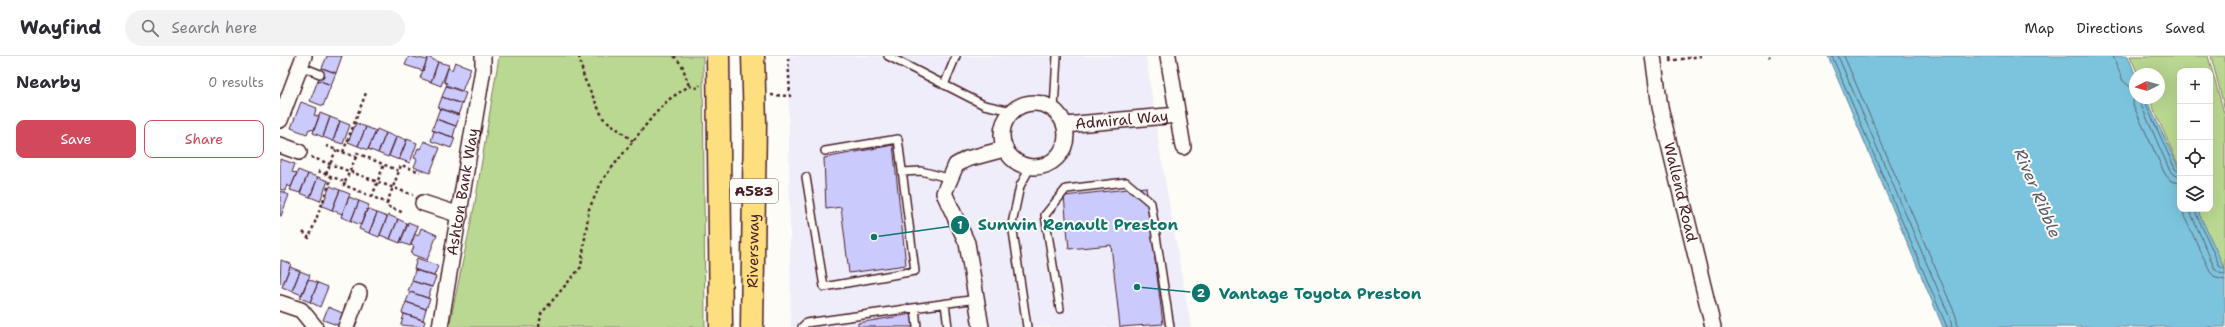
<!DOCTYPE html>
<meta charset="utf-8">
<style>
body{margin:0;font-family:"Shantell Sans",sans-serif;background:#f2f2f3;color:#2b2b33}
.controls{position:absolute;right:12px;top:12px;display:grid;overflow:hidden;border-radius:8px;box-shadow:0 4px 16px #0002}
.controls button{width:36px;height:36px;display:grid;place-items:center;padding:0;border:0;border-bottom:1px solid #e1e1e2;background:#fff;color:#2b2b33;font:20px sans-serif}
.compass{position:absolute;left:1849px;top:12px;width:36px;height:36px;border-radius:50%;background:#fff;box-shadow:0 4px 16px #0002;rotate:265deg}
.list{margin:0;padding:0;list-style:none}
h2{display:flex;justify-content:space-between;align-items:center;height:52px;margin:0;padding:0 16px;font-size:17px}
h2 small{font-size:13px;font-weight:400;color:#7c7c81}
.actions{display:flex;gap:8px;padding:12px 16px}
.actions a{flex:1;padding:9px 0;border:1px solid #d1495b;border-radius:8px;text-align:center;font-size:14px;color:#d1495b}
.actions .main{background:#d1495b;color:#fff}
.icon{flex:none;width:22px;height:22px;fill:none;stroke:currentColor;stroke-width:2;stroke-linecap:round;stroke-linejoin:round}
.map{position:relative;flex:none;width:1945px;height:271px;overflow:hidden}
header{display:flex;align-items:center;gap:24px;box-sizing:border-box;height:56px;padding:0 20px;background:#fff;border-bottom:1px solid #e1e1e2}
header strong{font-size:19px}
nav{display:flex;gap:22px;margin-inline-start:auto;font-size:14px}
.search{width:280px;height:36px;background:#f2f2f3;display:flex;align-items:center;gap:10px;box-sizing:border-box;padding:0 14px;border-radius:22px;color:#7c7c81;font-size:15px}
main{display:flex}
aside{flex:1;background:#fff}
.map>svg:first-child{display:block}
.built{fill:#eeedf9}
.green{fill:#bad891;stroke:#827c5e}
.water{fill:#7cc4dd;stroke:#688296}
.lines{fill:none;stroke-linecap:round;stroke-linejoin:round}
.shore{stroke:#5e6172;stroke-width:1}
.building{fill:#cbcafd;stroke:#4a1f2b}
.service-casing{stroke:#4a1f2b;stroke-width:10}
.minor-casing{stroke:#4a1f2b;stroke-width:18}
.trunk-casing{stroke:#4a1f2b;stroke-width:25}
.path{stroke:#4a1f2b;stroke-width:2.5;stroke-dasharray:3 3;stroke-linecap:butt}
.service{stroke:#fdfcf7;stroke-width:7}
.minor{stroke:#fdfcf7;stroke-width:15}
.trunk{stroke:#fedf80;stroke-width:22}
.labels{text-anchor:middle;stroke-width:4;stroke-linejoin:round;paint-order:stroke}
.shield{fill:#fdfcf7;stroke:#806168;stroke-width:1}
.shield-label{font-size:14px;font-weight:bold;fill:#4a1f2b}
.street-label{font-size:15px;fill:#4a1f2b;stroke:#fdfcf7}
.water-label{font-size:16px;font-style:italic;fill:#5c5969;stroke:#fdfcf7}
.leader{fill:none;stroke:#0f766e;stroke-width:1.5}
.callout-dot{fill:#0f766e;stroke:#fdfcf7;stroke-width:1.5}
.mark-label{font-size:12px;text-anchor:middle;font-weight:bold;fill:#fff}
.callout-label{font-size:16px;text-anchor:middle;font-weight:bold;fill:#0f766e;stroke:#fdfcf7;stroke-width:4;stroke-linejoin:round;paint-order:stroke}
</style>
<header>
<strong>Wayfind</strong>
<div class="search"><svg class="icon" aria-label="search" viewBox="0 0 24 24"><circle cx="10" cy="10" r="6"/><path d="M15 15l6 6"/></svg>Search here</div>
<nav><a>Map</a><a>Directions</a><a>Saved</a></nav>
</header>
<main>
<aside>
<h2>Nearby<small>0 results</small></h2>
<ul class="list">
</ul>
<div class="actions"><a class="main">Save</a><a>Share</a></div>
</aside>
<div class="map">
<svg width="1945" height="271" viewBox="0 0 1945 271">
<rect width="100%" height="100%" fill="#fdfcf7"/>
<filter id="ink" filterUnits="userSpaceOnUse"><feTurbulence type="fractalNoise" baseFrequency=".025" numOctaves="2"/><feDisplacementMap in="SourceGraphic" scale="8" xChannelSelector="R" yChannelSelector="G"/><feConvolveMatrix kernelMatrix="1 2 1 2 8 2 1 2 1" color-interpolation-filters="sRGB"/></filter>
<g filter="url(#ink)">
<path class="built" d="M508,0H866L880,96L911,271H511Z"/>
<path class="green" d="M219,0H423L425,271H169L195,147Z
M1850,0H1928L1945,61V220L1917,153H1930V15H1900V113L1869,42H1879V18H1858Z
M1931,0H1945V54Z"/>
<path class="water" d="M1548,0H1848L1855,18V42H1866L1900,115V153H1917L1945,213V271H1663Z"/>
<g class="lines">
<path class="shore" d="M1552,0L1667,271
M1558,0L1670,262L1672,271
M1564,0L1676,260L1678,271
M1833,0L1843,25L1854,34L1853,49L1885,118L1891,125L1900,127
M1858,42L1890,115L1894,119L1900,121
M1863,42L1895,113L1900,116
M1903,153L1904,160L1931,217L1936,222L1945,224
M1909,153L1935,213L1939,217L1945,218
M1914,153L1940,211L1945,213"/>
</g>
<path class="building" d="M47,0H62L56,17L42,12Z
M129,0L147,4L143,15L125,9Z
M148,1L158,6L151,26L140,22Z
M158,6L169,9L161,30L151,26Z
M175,6L191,12L182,35L166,29L167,27L164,26L168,12L172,14Z
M42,12L56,17L51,29L38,24Z
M38,24L51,29L43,50L30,45Z
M166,30L186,37L182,48L162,41Z
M162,41L182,48L178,59L158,52Z
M21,46L37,52L34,59L39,61L34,74L29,73L27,78L11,72Z
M160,52L180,59L176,70L156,63Z
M40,57L50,61L43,81L33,77Z
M50,61L60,65L53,85L43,81Z
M156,63L176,70L173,81L152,74Z
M60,65L70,69L63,88L53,85Z
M76,67L86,71L78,90L68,86Z
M86,71L96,75L88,94L78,90Z
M97,73L106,77L98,97L88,93Z
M154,75L175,82L171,92L151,85Z
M106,77L116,81L108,101L98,97Z
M117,80L127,84L119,104L109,100Z
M127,83L137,87L130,107L119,103Z
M144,85L160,92L150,117L134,111L137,103L134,102L138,92L141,93Z
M613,89L626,209L569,217L561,151L546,153L544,102Z
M0,103L15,108L12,116L17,117L11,131L7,129L5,135L0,133Z
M18,114L28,118L20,137L10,134Z
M28,118L38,121L30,141L20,137Z
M38,121L48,125L40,145L30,141Z
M50,130L60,134L52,154L42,150Z
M866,131L883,268L840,271L831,189L789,193L784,140Z
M60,134L70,138L62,158L52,154Z
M0,135L9,139L1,160H0Z
M69,141L79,145L71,165L61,161Z
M79,145L89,149L81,169L71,165Z
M87,153L97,157L89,177L79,173Z
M97,157L107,161L99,181L89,177Z
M108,159L118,163L110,183L100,179Z
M118,163L128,168L120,187L110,183Z
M128,166L138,170L130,190L120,186Z
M141,172L157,179L147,204L131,198L134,190L131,189L135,178L138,180Z
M137,202L158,210L154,220L134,213Z
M1,204L11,208L3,228L0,227Z
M10,211L20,215L12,235L2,231Z
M135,214L156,221L152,231L132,225Z
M20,215L30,219L22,239L12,235Z
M28,223L38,227L30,246L20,242Z
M132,225L152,231L148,242L128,235Z
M38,227L48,231L40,251L30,246Z
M130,236L150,243L146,253L126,246Z
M126,246L146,253L143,264L122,257Z
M48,251L65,258L60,270L43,264Z
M124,258L145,265L143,271L121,269Z
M632,258L634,271H578V267Z"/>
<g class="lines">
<g class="service-casing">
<path id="service" d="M608,0L704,49L732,55
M20,10L40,18
M664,29L676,0
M774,53L777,0
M622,116L641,115L668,122
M526,121L544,231L635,215L618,83L545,95
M665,248L668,271
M635,252L637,271
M780,253L765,159L786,133L846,126L871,147L890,271
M522,271L526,267L697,243
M747,271L732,168L740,130L750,112"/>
</g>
<g class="minor-casing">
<g id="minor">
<path d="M888,0L903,91"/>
<path id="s1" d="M1373,0L1380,51L1433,271"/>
<circle cx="754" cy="79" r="32"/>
<path d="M0,64L24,0"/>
<path id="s2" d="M785,69L898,59"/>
<path d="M0,89L19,96"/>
<path d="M143,147L180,159"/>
<path d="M0,247L21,254L35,271"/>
<path d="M66,271L79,237"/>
<path id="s3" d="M160,271L203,13V0"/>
<path d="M701,271L687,187L664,137L676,109L687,103L724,93"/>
</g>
</g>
<g class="trunk-casing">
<g id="trunk">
<path d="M438,0L441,271"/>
<path id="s4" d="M472,271L475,67L473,0"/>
</g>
</g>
<path class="path" d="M299,0L304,22L323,62L353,85
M394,0L402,9L409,30
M1390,0L1391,5
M1489,0L1490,1
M1389,5L1421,0
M491,39L510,40L508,0
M46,90L76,101L77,97L119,115L121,109L140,116
M63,96L86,37
M31,101L133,139
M38,115L65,126L64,129L105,146L107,147L106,150L124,157
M46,118L56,94
M65,126L76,101
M92,141L104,108
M107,147L119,115
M23,176L29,182L52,121
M259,271L261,258L301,211L309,153L323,123L373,60L388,44L409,30L418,32L420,29"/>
<use href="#service" class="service"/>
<use href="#minor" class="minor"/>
<use href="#trunk" class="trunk"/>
</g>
</g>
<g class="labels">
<rect class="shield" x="450" y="123" width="48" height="24" rx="3"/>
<g class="shield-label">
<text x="474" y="140">A583</text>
</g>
<g class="street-label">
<text dy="5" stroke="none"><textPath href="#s2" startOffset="57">Admiral Way</textPath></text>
<text dy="5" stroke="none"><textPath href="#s3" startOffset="137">Ashton Bank Way</textPath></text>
<text dy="5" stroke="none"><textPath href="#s1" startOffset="139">Wallend Road</textPath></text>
<text dy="5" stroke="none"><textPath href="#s4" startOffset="76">Riversway</textPath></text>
</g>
<g class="water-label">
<text transform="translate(1758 137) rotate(67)" y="6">River Ribble</text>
</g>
</g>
<path class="leader" d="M594 181L680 169M857 231L921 237"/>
<g class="callout-dot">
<circle cx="594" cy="181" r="4"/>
<circle cx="857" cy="231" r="4"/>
<circle cx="680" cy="169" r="10"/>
<circle cx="921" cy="237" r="10"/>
</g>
<g class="mark-label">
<text x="680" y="173">1</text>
<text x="921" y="241">2</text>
</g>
<g class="callout-label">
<text x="798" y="174">Sunwin Renault Preston</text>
<text x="1040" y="243">Vantage Toyota Preston</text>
</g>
</svg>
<div class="controls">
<button>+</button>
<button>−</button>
<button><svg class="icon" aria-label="locate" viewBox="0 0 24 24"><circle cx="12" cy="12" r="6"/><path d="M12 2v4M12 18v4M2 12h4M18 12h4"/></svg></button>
<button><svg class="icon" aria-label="layers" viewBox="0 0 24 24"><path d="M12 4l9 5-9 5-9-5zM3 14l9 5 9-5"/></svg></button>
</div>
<svg class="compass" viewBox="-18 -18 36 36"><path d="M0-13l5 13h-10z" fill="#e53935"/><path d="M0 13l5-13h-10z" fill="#7c7c81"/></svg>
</div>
</main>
